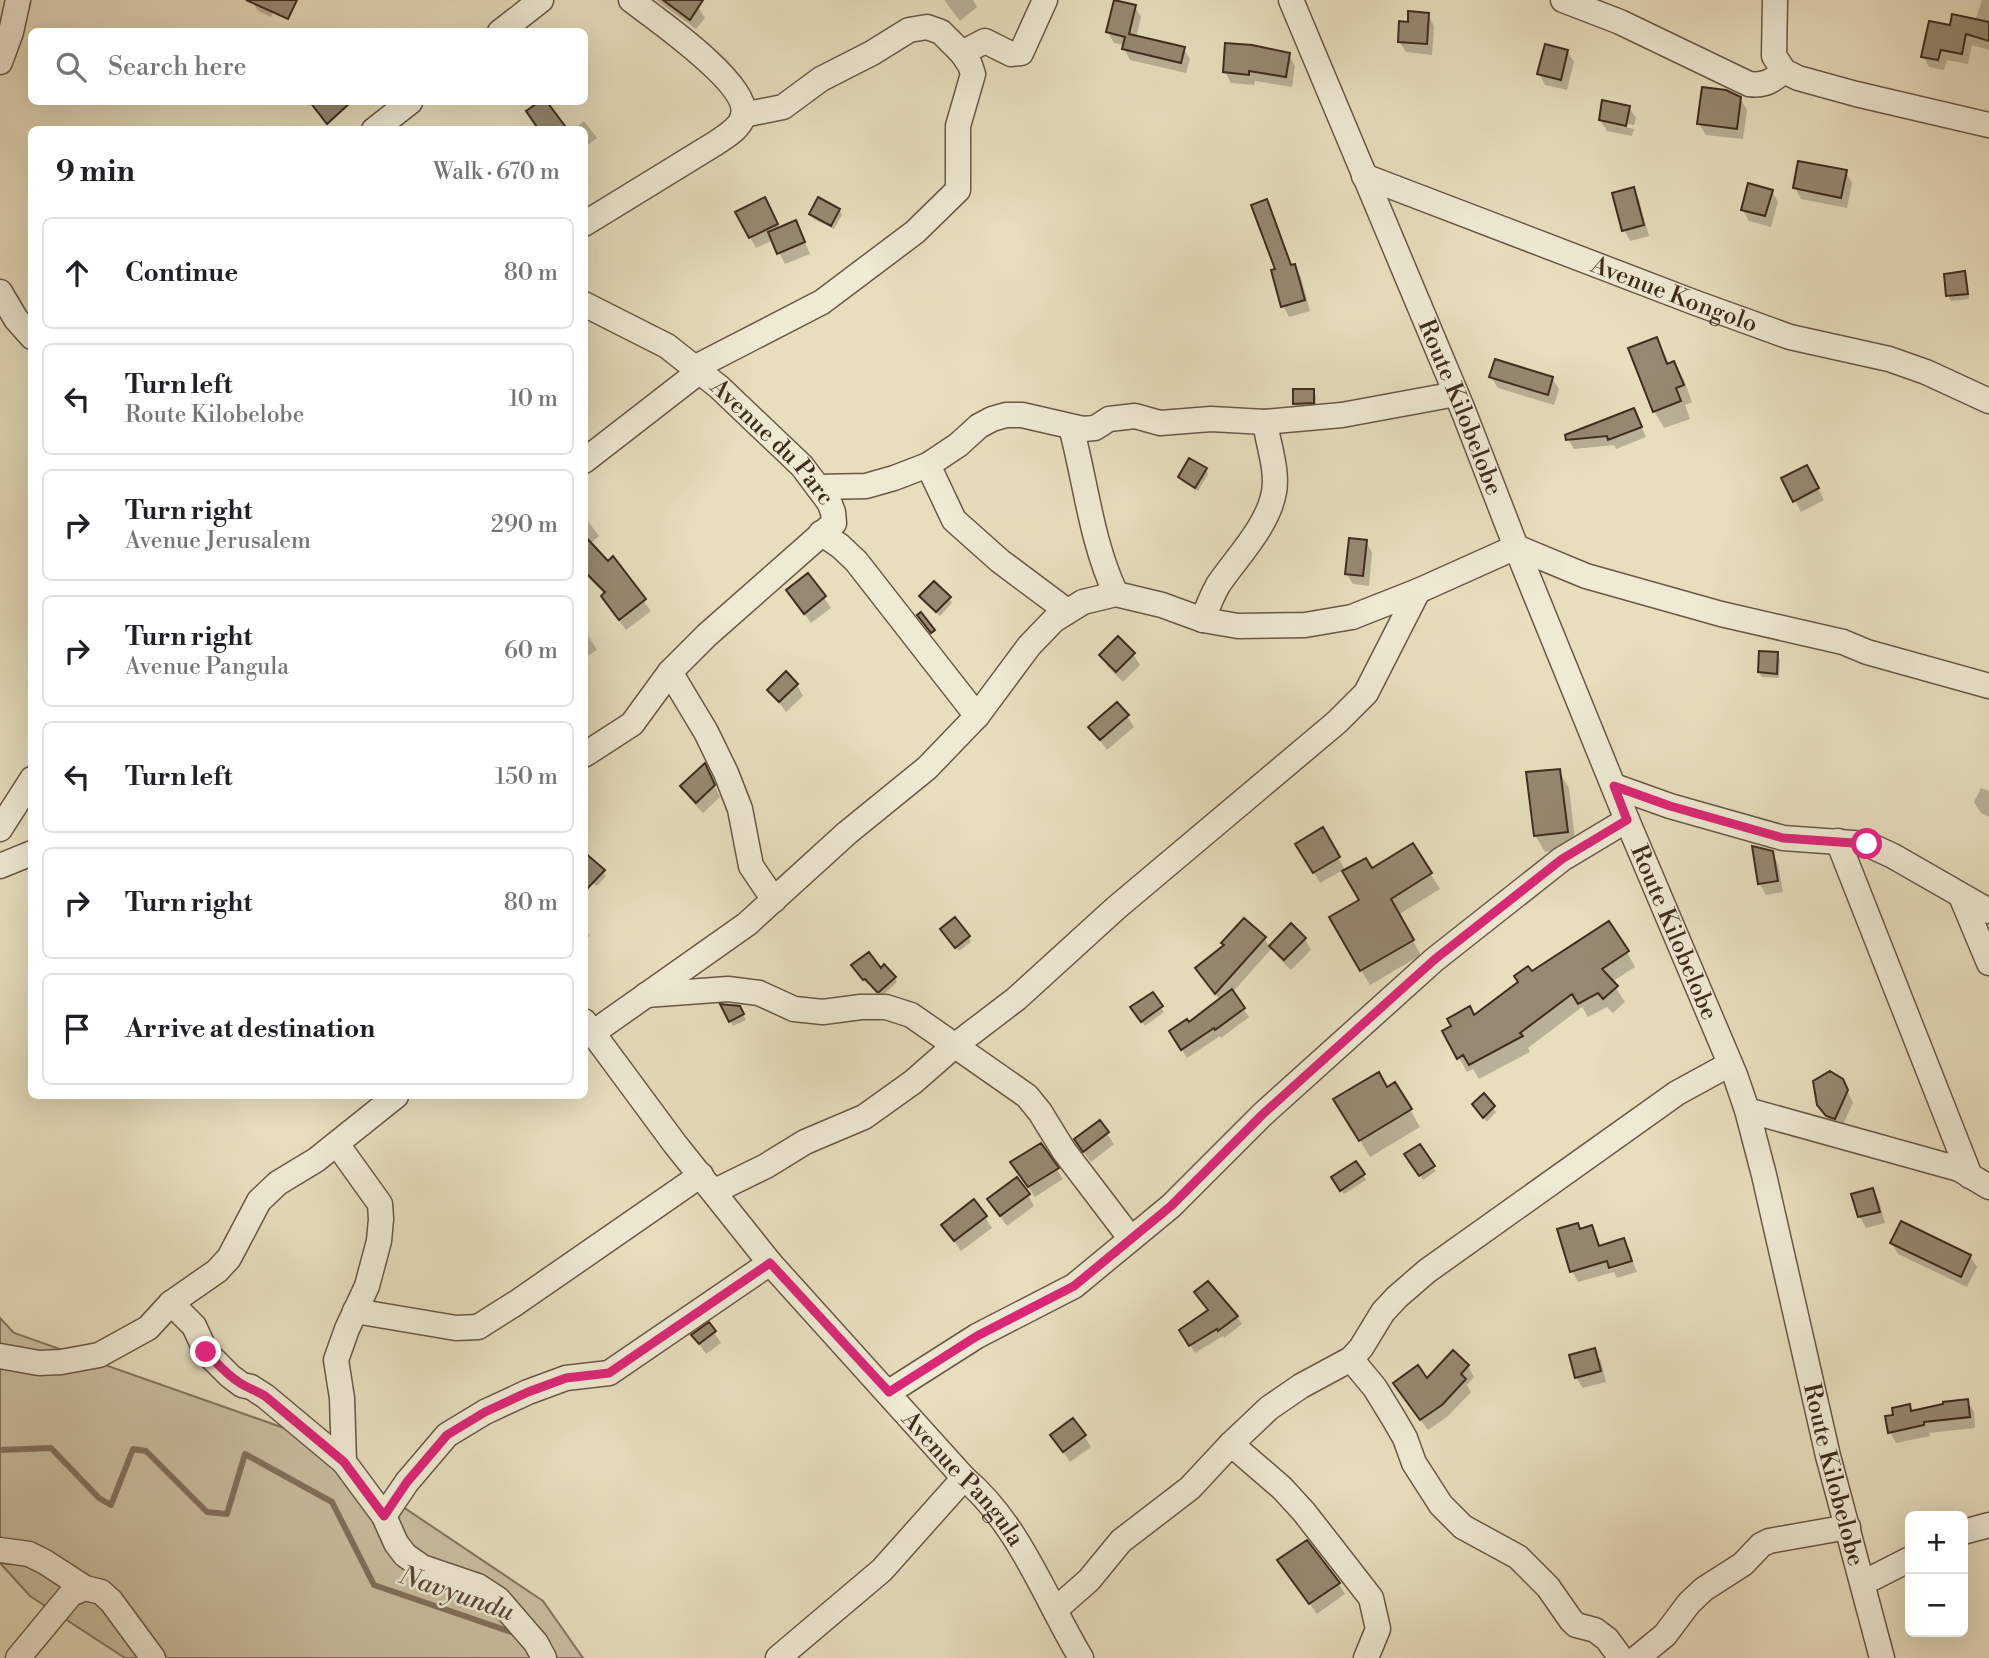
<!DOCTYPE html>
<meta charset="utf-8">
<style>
body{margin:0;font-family:"Libre Bodoni",serif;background:#f6f6f6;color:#202124}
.controls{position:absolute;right:21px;bottom:21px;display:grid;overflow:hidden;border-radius:10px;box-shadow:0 7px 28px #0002}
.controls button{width:63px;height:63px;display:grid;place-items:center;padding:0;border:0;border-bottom:2px solid #e0e0e0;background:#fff;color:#202124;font:35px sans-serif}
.stop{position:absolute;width:21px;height:21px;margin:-16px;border:5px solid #db2777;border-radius:50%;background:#fff}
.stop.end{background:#db2777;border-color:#fff;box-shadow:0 2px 7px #0008}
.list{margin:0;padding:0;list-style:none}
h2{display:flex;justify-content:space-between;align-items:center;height:91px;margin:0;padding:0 28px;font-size:30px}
h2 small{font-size:23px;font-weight:400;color:#757577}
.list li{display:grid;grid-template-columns:46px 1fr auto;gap:21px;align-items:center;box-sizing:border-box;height:112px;margin:0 14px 14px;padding:0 14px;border:2px solid #e0e0e0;border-radius:10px}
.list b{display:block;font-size:26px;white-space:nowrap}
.list p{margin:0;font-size:23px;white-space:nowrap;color:#757577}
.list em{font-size:23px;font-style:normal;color:#757577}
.icon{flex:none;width:38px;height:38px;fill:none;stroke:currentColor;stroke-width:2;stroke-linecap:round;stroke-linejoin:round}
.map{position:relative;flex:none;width:1989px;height:1658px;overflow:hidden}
.search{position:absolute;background:#fff;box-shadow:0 7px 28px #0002;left:28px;top:28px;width:560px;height:77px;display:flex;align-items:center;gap:18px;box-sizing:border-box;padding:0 24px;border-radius:10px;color:#757577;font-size:26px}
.panel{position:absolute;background:#fff;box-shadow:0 7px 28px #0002;left:28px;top:126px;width:560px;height:973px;border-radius:10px}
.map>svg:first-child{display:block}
.green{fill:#cac0a2;stroke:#847660;stroke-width:2}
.shadow{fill:#0003}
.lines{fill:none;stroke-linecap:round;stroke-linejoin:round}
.stream{stroke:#82725d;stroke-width:6}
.building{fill:#968971;stroke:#3f2c1f;stroke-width:2}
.minor-casing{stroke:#695846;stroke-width:27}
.minor{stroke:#efead4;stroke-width:24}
.route{stroke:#db2777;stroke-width:9}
.labels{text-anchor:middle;stroke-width:5;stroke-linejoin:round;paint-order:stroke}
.street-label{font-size:24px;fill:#3f2c1f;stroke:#efead4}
.water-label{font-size:26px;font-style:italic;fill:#5b4939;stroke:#efead4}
</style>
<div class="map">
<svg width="1989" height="1658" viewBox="0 0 1989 1658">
<rect width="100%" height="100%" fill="#e7debd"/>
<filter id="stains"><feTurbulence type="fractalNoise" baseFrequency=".00286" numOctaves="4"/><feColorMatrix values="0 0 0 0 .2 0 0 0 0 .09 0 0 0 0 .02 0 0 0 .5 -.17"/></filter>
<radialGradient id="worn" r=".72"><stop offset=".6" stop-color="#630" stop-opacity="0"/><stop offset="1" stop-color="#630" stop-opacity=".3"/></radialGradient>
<path class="green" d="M0,1318L14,1333L287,1429L543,1601L583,1658H125L30,1596L0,1563Z"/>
<path class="shadow" d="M258,0H275L277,4L271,17L258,11L255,6Z
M656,0H689L698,7L705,18L696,29Z
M944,0H973L977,7L960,21Z
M1982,0H1989V50L1972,45L1968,64L1947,60L1944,70L1929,67L1923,56L1952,27L1975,21Z
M1135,7L1141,17L1136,38L1183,48L1190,59L1186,73L1130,60L1124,49L1125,45L1114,43L1108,32Z
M1428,14L1434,26L1432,55L1406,52L1399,41L1409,24Z
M1567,51L1574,62L1567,90L1545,85L1539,74Z
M1289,55L1295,66L1292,87L1255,81L1254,85L1231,83L1225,72Z
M1740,98L1747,110L1743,139L1706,135L1699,124Z
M1629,107L1636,118L1634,125L1606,120V123L1634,129L1632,136L1607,131L1600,120Z
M584,121L597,138L585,147L584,130H573Z
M1846,172L1852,183L1847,208L1801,199L1795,188Z
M1633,189L1639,200L1649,236L1630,241L1624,230Z
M1772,191L1778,202L1771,227L1749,221L1742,209Z
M1266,202L1292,266H1294L1301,277L1310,311L1289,317L1283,306Z
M839,210L842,215L834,229L814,219L811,214Z
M771,211L780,229L801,233L810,254L785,264L773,240L756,248L750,237Z
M1964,273L1967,278L1969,299L1951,301L1948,296L1945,275Z
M1657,339L1670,365L1674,363L1684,380L1692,402L1685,405L1690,419L1664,428L1654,411Z
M1491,377L1552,378L1559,389L1554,405L1498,388Z
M1295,391H1313L1316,396V407L1298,409L1295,404Z
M1634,410L1646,437L1616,449L1614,445L1574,449L1568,439Z
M1206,469L1208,474L1198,491L1183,482L1180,477Z
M1813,478L1824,500L1801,512L1784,479Z
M584,516L599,536L590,544L608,564L613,559L651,611L626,630L609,607L603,596L605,595L584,573Z
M1366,541L1372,553L1369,586L1353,584L1346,573Z
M808,575L831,608L811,623L788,591Z
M949,598L952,603L940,616L924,601Z
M584,629L597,650L584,658Z
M1133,654L1140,665L1123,682L1107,666L1101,655Z
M1777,654L1780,659L1779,678L1762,677L1759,672Z
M797,685L803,696L786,712L770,690Z
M1127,716L1134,727L1107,750L1091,727Z
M1559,771L1569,788L1576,849L1545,852L1535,835Z
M710,776L720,797L703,813L689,798L682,787Z
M1981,788L1989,791V817L1981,813L1974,802Z
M1322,830L1346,871H1372L1412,845L1440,889L1398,915L1421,955L1370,985L1331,918L1361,900L1343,870L1320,883L1297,844Z
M1754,849L1772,852L1778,864L1783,892L1766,895L1760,884Z
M603,872L606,876L597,886L584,876Z
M584,925L590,936L584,939Z
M1291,926L1305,939L1311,950L1291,970L1278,957L1272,948L1232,993L1249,1017L1221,1038L1220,1036L1187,1058L1176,1040L1188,1024L1220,1000L1204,979L1265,939L1270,948Z
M945,934L969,937L971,942L959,951Z
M1627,952L1635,967L1612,982L1625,1002L1613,1013L1607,1007L1588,1017L1582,1007L1528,1048L1530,1052L1479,1079L1473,1069L1467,1072L1444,1032L1474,1017L1532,974Z
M856,970H881L895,978L897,982L881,997L868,983L867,984Z
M1152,994L1164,1012L1145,1026L1135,1012Z
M723,1006L739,1007L746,1020L733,1026Z
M1842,1080L1853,1103L1841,1129L1834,1127L1819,1105Z
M1395,1084L1420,1127L1370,1157L1346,1117Z
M1484,1096L1496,1112L1487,1122L1477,1110Z
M1099,1122L1114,1144L1091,1162L1083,1151Z
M1041,1145L1063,1179L1035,1197L1012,1163Z
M1419,1146L1436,1171L1423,1180L1407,1155Z
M1356,1163L1366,1180L1344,1194L1333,1178Z
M1872,1190L1879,1201L1885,1223L1866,1228L1860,1217L1854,1195Z
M1028,1195L1034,1206L1007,1226L989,1200Z
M985,1217L992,1228L961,1251L943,1225Z
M1591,1227L1600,1247L1623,1240L1630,1251L1632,1259L1609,1266V1270L1633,1262L1637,1272L1617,1278L1614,1272L1578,1282L1572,1271L1580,1231Z
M1892,1243L1970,1256L1977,1267L1967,1287L1898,1254Z
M1209,1311L1237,1317L1242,1324L1224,1338L1223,1336L1195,1353L1181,1330Z
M714,1332L721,1343L706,1354L693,1335Z
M1594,1350L1601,1361L1606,1382L1583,1388L1576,1377Z
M1468,1366L1474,1377L1467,1385L1471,1392L1448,1416L1428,1430L1401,1394L1427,1381Z
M1967,1401L1974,1412L1975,1428L1929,1433L1930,1436L1896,1443L1890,1432L1895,1416L1909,1406L1912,1412Z
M1052,1436H1084L1091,1447L1070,1462Z
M1286,1571L1339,1584L1345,1594L1317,1614Z"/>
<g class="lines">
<path class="stream" d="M0,1450L51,1448L99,1498L111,1505L133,1449L146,1451L207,1512L227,1514L245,1454L332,1502L374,1585L517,1634"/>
</g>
<path class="building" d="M246,0H297L288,19Z
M663,0H703L690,20Z
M1114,0L1136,5L1129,34L1185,47L1181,63L1122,49L1125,37L1106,32Z
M1408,11L1429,13L1427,44L1398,42L1399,21L1408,22Z
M1952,14L1989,22V41L1966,34L1962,54L1941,50L1938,60L1921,57L1929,21L1950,25Z
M1225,43L1252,45L1290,53L1286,77L1249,71V75L1223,72Z
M1545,44L1568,50L1561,80L1537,74Z
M1702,87L1726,90L1741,97L1737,129L1697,124Z
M1602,100L1630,106L1626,126L1599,120Z
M310,102H351L327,124Z
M539,102H547L568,130H539L526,111Z
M1798,161L1847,170L1841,198L1793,188Z
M1748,183L1773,190L1765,216L1741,210Z
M1634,187L1644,225L1622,231L1612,193Z
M765,197L778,224L749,238L735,212Z
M818,197L840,209L831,226L809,214Z
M1267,199L1291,265L1295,264L1305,300L1281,307L1271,270L1275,269L1251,205Z
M796,220L805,242L777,254L768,232Z
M1965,271L1968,294L1946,296L1944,274Z
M1657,337L1667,364L1674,361L1684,385L1676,388L1681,401L1653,412L1628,348Z
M1495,359L1553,377L1548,395L1489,377Z
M1293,389H1314V403L1293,404Z
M1634,408L1642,427L1608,440L1607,436L1566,440L1565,435Z
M1189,458L1207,468L1195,488L1178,477Z
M1807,465L1819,488L1793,502L1781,478Z
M584,535L608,561L613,556L646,599L619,620L601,596L605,592L584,571Z
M1349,538L1367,540L1363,576L1345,574Z
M808,573L826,596L804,614L786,590Z
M934,581L951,597L936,612L919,596Z
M921,612L935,630L931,633L917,615Z
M1118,636L1135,653L1116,672L1099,655Z
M1759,651L1778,652L1777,674L1758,672Z
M786,671L798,684L779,702L767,690Z
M1117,702L1129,715L1100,740L1088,727Z
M705,763L715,785L696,803L680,786Z
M1560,769L1568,832L1534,836L1526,772Z
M1323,827L1340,857L1313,873L1295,844Z
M1413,843L1432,873L1391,899L1414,940L1360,971L1329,917L1359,900L1342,871L1366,858L1372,868Z
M1752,846L1773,851L1778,881L1758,884Z
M584,852L605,870L584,892Z
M955,917L970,936L955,948L940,929Z
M1244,918L1266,937L1215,994L1195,968L1224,945L1221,943Z
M1609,921L1629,951L1602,969L1618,986L1603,999L1598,993L1578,1004L1572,994L1520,1033L1523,1036L1469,1065L1463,1055L1457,1059L1442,1031L1451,1026L1447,1019L1470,1006L1474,1015L1518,982L1514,976L1528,966L1532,971Z
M1291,923L1306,938L1284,960L1269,946Z
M869,952L881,968L884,964L896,977L879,992H877L865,979L863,980L851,965Z
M1232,989L1245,1008L1215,1030L1214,1028L1181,1050L1169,1031L1187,1019L1189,1022Z
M1153,992L1163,1006L1141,1022L1130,1007Z
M720,1004L740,1006L744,1014L729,1022Z
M1830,1071L1843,1079L1848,1090L1835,1119L1826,1116L1817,1105L1813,1081Z
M1379,1072L1387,1087L1395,1082L1412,1109L1359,1141L1333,1099Z
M1484,1093L1495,1106L1483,1118L1472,1104Z
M1100,1120L1109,1132L1083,1152L1074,1139Z
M1041,1143L1059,1168L1028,1187L1010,1162Z
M1420,1144L1435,1166L1419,1176L1404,1154Z
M1356,1161L1365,1174L1340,1191L1331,1177Z
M1017,1177L1030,1194L1000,1216L987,1199Z
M1873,1188L1880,1212L1858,1217L1851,1194Z
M974,1199L987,1216L954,1241L941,1225Z
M1901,1221L1971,1255L1961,1277L1890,1243Z
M1578,1223L1580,1229L1592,1225L1599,1246L1624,1238L1632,1261L1609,1268L1607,1261L1570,1272L1557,1229Z
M1208,1281L1238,1316L1218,1331L1217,1329L1189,1346L1179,1330L1208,1310L1194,1292Z
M709,1322L716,1331L699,1344L691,1335Z
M1595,1348L1601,1371L1575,1378L1569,1355Z
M1453,1350L1469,1365L1461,1374L1466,1379L1442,1405L1420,1420L1393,1383L1418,1365L1427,1378Z
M1968,1399L1970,1417L1924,1422V1425L1888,1433L1885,1416L1893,1415L1892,1408L1910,1404L1911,1411L1943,1404V1402Z
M1073,1418L1086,1435L1063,1452L1050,1435Z
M1307,1540L1340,1583L1309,1604L1277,1560Z"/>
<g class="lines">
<g class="minor-casing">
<g id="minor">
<path id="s1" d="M1291,0L1463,410L1516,547L1627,820L1735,1075L1747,1110L1764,1175L1828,1456L1882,1658"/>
<path d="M1563,0L1620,22L1749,84C1765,86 1772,81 1784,71"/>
<path d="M1775,0L1774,56L1784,71L1798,78L1856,94L1989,125"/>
<path d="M500,32L541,0"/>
<path d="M962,53L985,41L1011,54L1021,53L1045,0"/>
<path d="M0,62L11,32L18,0"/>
<path d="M374,130L410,102"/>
<path id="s2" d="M1364,176L1696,303L1790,337L1889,359L1926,372L1989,401"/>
<path d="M584,224L716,143C726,136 739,129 743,117C752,85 656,19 631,0"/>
<path d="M0,292L16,319L32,337"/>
<path id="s3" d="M584,304L667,346L719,387L802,466L829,502L833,512L834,523L707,635L670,672L632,724L584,755"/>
<path d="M696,367L822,302L915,232L958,190V126L973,74L970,65L962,53L941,32L927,27L909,30L872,53L821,79L783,107L743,115"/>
<path d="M1071,427C1086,483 1091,541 1116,594"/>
<path d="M584,461L700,371"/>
<path d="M928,465L954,520L1000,561L1067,611"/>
<path d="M818,487L866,486L894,478L928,465L958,445L979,426L992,419L1006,415H1022L1083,429L1095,428L1109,419L1135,416L1160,423L1211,419L1265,422L1342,415L1456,394"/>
<path d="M821,533L840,546L856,561L977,716"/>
<path d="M1203,620C1207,608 1212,596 1218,585C1237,557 1268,526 1274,492C1278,470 1268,444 1265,422"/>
<path d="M670,672L706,732L726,773L740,809L751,866L774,900"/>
<path d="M1614,786L1670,806L1783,838L1867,844L1893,856L1989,911"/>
<path d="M0,829L32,779"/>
<path d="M1838,841L1970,1176"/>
<path d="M0,866L32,853"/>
<path d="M1961,896L1989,963"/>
<path d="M646,995L728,989L759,993L794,1009L823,1012L861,1007H886L911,1015L1027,1096L1040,1112L1064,1151L1131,1239"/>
<path id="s4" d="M584,1021L675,1144L770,1263L964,1478C1019,1524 1045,1598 1081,1658"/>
<path d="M594,1032L747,924L847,833L927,768L977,716L1029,646L1054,620L1083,602L1116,594L1162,605L1203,620L1238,626L1305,625L1352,617L1418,591L1516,547L1586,576L1721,614L1843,642L1867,652L1989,686"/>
<path d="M1747,1110L1959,1169L1989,1187"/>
<path d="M337,1144L380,1204L381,1219L379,1241L367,1286L347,1329L336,1360L342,1398L344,1462"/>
<path d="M715,1191L766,1166L805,1142L864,1117L913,1082L953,1047L1016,999L1116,908L1337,722L1366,693L1418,591"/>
<path d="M171,1303L194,1326L206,1352L230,1376L242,1385L251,1387L265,1396L344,1462L384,1516L396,1543L405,1555L422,1567L478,1586L498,1599L536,1643L544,1658"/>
<path d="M355,1311L456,1328L478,1327L516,1303L701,1175"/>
<path d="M0,1356L39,1363L61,1362L99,1355L148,1328L171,1303L217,1271L229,1258L259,1201L278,1183L316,1160L396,1096"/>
<path d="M1351,1359L1375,1388L1394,1419L1405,1438L1414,1463L1441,1505L1463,1527L1518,1557L1548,1587L1571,1620L1576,1625L1595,1630L1607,1639L1621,1658"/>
<path d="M889,1392L977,1336L1074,1286L1171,1206L1263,1114L1434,960L1562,859L1627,820"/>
<path d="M1231,1444L1282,1488L1304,1512L1371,1598L1378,1629L1366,1658"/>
<path d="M384,1516L407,1482L447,1435L485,1412L528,1392L566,1378L609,1373L770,1263"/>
<path d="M1963,1532L1989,1525"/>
<path d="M0,1550L29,1554L45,1562L85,1588L101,1592L111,1601L153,1658"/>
<path d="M1863,1583L1910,1559"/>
<path d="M1055,1610L1089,1580L1121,1541L1190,1488L1231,1444L1269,1408L1301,1386L1351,1359L1361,1348L1383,1312L1397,1297L1427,1271L1677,1093L1730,1064"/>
<path d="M18,1658L71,1594L85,1588"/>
<path d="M778,1658L882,1570L964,1478"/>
<path d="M1637,1658L1665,1635L1689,1603L1704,1589L1743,1564L1761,1545L1769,1541L1848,1527"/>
</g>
</g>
<use href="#minor" class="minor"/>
</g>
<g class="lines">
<path class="route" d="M206,1352C216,1362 227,1375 240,1383C248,1388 257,1391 265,1396L344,1462L384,1516L407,1482L447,1435L485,1412L528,1392L566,1378L609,1373L770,1263L889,1392L977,1336L1074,1286L1171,1206L1263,1114L1434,960L1562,859L1627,820L1614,786L1670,806L1783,838L1867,844"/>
</g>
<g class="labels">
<g class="street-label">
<text dy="8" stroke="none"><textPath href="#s2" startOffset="332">Avenue Kongolo</textPath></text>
<text dy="8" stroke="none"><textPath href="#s1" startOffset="441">Route Kilobelobe</textPath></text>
<text dy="8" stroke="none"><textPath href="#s3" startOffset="236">Avenue du Parc</textPath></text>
<text dy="8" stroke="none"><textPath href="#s1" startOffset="1008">Route Kilobelobe</textPath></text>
<text dy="8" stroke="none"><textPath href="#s1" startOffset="1575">Route Kilobelobe</textPath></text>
<text dy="8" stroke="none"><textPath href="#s4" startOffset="595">Avenue Pangula</textPath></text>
</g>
<g class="water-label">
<text transform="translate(457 1593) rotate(19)" y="9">Navyundu</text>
</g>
</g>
<rect width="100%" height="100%" filter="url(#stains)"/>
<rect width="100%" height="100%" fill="url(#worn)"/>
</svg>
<div class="controls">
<button>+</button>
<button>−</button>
</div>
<div class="stop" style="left:1867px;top:844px"></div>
<div class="stop end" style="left:206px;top:1352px"></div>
<div class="search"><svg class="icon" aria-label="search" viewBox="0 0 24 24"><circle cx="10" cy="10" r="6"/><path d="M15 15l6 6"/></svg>Search here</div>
<section class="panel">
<h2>9 min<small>Walk · 670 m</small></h2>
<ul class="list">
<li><svg class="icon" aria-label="ahead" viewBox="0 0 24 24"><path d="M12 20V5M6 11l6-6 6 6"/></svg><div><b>Continue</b></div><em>80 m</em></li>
<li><svg class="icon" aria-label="left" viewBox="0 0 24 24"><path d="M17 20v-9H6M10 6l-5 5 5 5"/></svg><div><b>Turn left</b><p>Route Kilobelobe</p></div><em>10 m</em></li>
<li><svg class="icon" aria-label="right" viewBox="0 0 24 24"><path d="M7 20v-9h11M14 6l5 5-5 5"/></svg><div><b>Turn right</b><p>Avenue Jerusalem</p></div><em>290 m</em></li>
<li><svg class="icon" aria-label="right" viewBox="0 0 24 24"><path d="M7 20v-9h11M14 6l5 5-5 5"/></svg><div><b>Turn right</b><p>Avenue Pangula</p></div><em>60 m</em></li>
<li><svg class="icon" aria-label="left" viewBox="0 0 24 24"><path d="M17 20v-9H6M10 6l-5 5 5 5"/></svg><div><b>Turn left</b></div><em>150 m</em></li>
<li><svg class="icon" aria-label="right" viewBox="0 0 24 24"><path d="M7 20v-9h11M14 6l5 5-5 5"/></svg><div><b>Turn right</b></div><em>80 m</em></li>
<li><svg class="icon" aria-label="arrive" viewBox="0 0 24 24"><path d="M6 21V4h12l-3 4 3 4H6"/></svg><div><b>Arrive at destination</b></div></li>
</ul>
</section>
</div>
